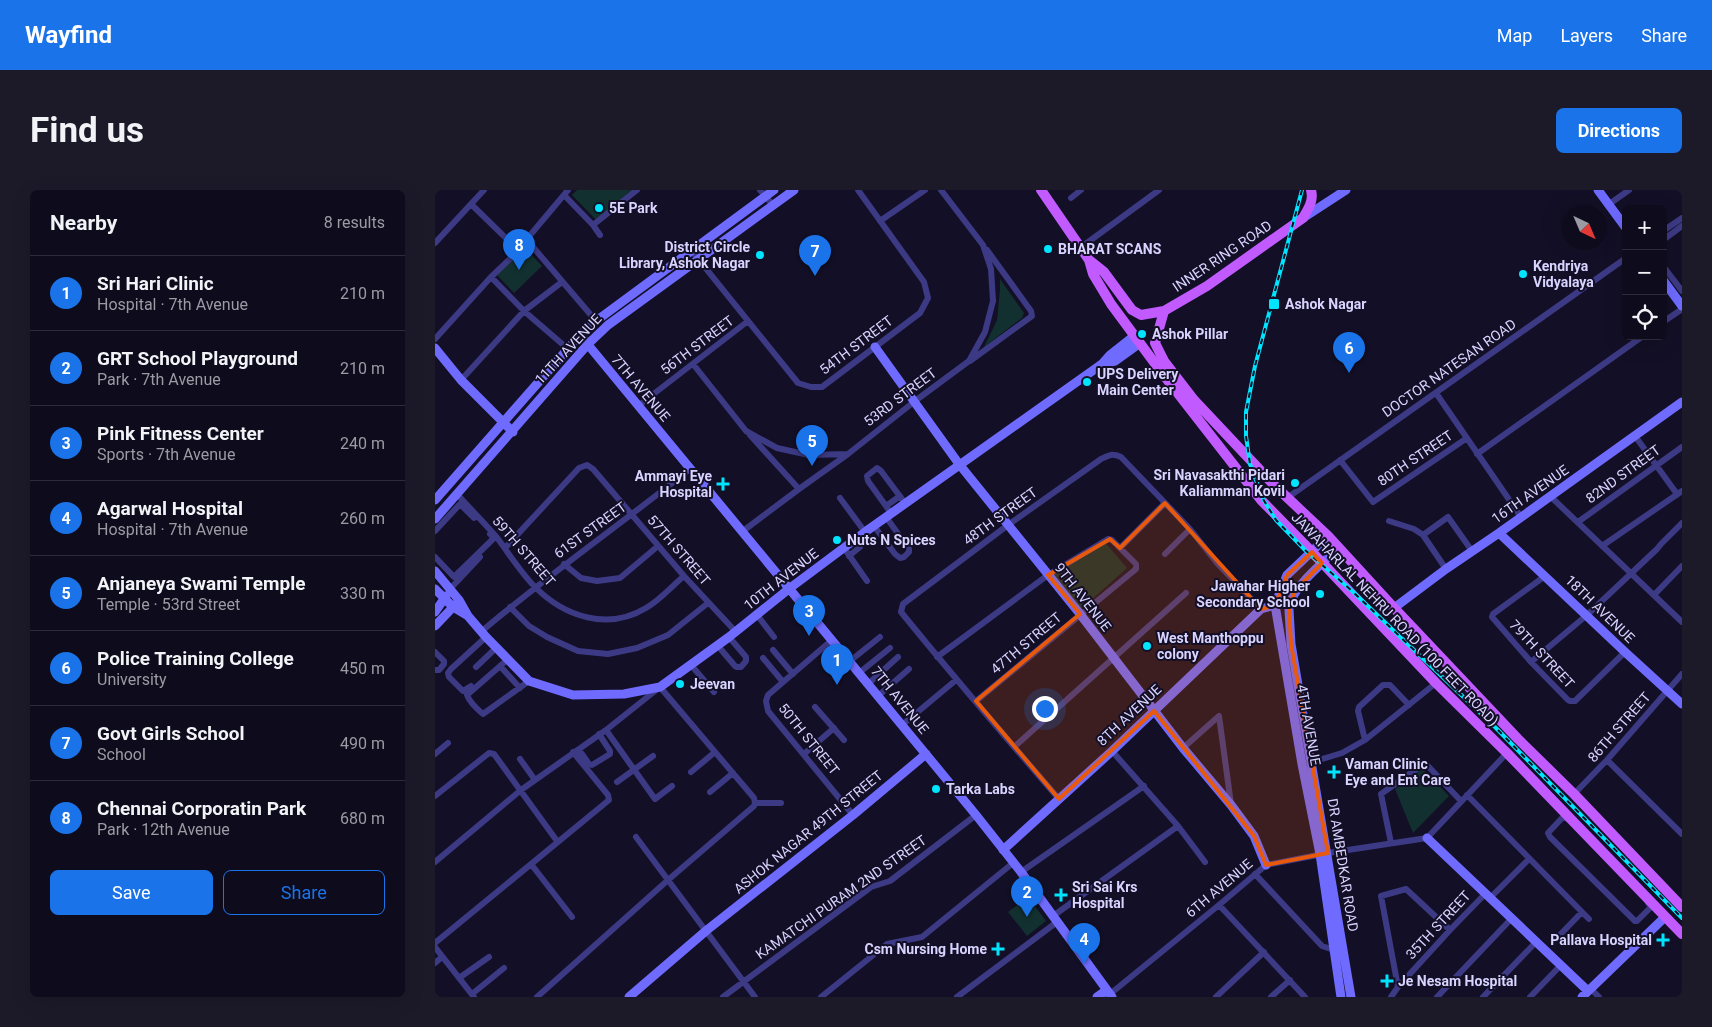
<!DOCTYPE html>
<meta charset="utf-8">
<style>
body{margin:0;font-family:Roboto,sans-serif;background:#1c1929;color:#f1f3f6}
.controls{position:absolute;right:15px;top:15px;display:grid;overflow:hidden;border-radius:8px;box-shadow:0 5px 20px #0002}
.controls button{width:45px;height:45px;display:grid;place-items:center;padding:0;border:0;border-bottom:1px solid #2e2b3b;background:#0e0b1c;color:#f1f3f6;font:25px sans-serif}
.compass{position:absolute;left:1127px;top:15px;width:45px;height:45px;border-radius:50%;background:#0e0b1c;box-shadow:0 5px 20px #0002;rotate:136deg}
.you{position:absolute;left:609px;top:518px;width:18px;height:18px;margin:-12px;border:4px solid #fff;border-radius:50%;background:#1a73e8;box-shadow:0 0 0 8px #1a73e833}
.badge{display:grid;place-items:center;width:32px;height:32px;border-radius:50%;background:#1a73e8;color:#fff;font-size:16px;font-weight:700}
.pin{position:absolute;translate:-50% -41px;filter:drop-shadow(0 1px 2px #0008)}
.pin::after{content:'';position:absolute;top:26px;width:18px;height:15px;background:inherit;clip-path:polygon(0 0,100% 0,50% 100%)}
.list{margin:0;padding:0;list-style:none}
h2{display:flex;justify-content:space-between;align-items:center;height:65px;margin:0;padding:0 20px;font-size:21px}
h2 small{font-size:16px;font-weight:400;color:#9b9ba3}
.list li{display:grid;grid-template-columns:32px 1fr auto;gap:15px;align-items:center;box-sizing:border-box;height:75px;padding:0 20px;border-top:1px solid #2e2b3b}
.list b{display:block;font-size:19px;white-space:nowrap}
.list p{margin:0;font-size:16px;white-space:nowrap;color:#9b9ba3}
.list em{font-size:16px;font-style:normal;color:#9b9ba3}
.actions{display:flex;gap:10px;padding:15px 20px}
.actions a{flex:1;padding:11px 0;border:1px solid #1a73e8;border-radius:8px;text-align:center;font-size:18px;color:#1a73e8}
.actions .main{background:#1a73e8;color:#fff}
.icon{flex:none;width:28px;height:28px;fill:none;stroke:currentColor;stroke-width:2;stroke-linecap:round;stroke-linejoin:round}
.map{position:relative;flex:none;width:1247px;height:807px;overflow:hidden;border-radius:8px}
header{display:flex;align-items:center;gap:30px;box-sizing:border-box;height:70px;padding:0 25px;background:#1a73e8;color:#fff}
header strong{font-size:24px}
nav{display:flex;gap:28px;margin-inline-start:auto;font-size:18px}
.intro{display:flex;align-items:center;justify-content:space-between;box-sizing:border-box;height:120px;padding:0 30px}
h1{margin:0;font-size:35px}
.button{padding:12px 22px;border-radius:8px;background:#1a73e8;color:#fff;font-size:18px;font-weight:700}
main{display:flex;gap:30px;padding:0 30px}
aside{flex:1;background:#0e0b1c;border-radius:8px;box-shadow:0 5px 20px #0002}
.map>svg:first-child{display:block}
.green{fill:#12302f}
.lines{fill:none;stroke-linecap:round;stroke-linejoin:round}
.street{stroke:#3d3a85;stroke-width:6}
.secondary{stroke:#6f6bff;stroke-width:9}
.primary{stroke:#c25bff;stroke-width:10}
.rail-casing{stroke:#00e5ff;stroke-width:4}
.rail{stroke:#130f26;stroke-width:2;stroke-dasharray:5.5;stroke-linecap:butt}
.marked{fill:#e8590c;fill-opacity:0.2;stroke:#e8590c;stroke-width:4;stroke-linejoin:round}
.poi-dot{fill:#00e5ff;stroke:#130f26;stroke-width:2}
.labels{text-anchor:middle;stroke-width:4;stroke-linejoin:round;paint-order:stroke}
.poi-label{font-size:14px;font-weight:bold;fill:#d9d4ff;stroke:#130f26;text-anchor:start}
.street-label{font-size:14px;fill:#d9d4ff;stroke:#130f26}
</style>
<header>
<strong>Wayfind</strong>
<nav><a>Map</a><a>Layers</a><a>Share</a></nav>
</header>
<div class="intro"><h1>Find us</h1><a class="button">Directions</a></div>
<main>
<aside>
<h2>Nearby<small>8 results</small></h2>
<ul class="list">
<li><span class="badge">1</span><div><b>Sri Hari Clinic</b><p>Hospital · 7th Avenue</p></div><em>210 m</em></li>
<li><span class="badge">2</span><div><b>GRT School Playground</b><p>Park · 7th Avenue</p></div><em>210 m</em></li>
<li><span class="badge">3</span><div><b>Pink Fitness Center</b><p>Sports · 7th Avenue</p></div><em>240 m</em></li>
<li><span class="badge">4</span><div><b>Agarwal Hospital</b><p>Hospital · 7th Avenue</p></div><em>260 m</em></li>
<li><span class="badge">5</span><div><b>Anjaneya Swami Temple</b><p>Temple · 53rd Street</p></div><em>330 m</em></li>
<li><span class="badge">6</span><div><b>Police Training College</b><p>University</p></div><em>450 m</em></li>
<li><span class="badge">7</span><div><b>Govt Girls School</b><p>School</p></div><em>490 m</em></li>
<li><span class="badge">8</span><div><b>Chennai Corporatin Park</b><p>Park · 12th Avenue</p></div><em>680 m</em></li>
</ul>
<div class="actions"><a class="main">Save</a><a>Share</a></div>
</aside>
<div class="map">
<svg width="1247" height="807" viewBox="0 0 1247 807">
<rect width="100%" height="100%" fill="#130f26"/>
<path class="green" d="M142,0H201L162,31L137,5Z
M90,58L107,76L79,103L61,84Z
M565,89L589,123L587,128L549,157L562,130L565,100Z
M667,349L692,378L643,422L615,387Z
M987,578L1014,606L978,643L960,599Z
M593,707L611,731L592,746L573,722Z"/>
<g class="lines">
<path class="street" d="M325,0L338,15
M129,5L158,35L202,0
M636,8L646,0
M36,14L83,60
M1173,15L1194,0
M445,31L490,0
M158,35L165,45
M1228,41L1247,28
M92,50L161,131
M1228,50L1247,36
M0,53L49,0
M645,58L724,0
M256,60L363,193L376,197H387L485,123L493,108L489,92L423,0
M1228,76L1247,101
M56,87L89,121L133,159
M1228,132L1247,119
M0,149L56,87L76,68L133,0
M535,171L597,126L596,121L552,60
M258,174L311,241L342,258L374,265L413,264L480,211L534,171L550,142L558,111L556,79L548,55L506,0
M26,190L89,121L127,92
M1001,203L1086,327
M203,216L313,131
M315,245L364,299L413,264
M1200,246L1242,304
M1042,264L1208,146
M905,270L938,312L1032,248
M22,304C35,319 50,333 63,349C75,365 86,383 100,397C130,427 173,441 211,418C225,410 237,396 249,386
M1115,306L1247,432
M405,308L430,342
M852,308L1191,68
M451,316L465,306
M456,323L433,291L432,286L442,278L446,281L470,313
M954,331L979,339L988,345
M1143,332L1247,257
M439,336L460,364L465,368L469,367L474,362V359L451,327
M0,341L25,314L39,328
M308,341L364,299
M1167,356L1247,301
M70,358L144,278L152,275L158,279L249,386L301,442
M409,358L432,391
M685,358L730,313
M730,364L755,339
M414,366L425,357L420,350
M0,367L19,387L59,348L55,344
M129,374L146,388L162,391L185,388L223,356
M1011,379L988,345L1013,327L1037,361
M1110,386L1058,424L1057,427L1096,472L1133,510L1135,511H1140L1190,462
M15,399L45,367
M1219,405L1247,376
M75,417L94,436L112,447L143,461L173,464L202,458L233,445L273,413
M322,425L339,447
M47,441C114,384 186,334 255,279
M397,450L333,505L331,511L333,521L418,625
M283,456L300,476L302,477H306L311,471V467L294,447
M338,460L358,484
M0,462L9,471V474L4,480H0
M502,467L613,385L673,349L677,350L701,374V379L541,511
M328,468L348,492
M72,470L32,505C35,513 42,519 48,524L94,491
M415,471L445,447
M1096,472L1152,425L1222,359L1226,354L1247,333
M256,475L279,502
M65,476L85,498
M41,477L61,458
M424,483L455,458
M433,494L463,467
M36,496L28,501L14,487L13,483L16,479L51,447
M443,506L474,479
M380,517L409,550
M467,535L521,490
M171,540L220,609L237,596
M930,550L923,521L924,517L948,495H955L974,515
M579,557L751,403
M748,558L784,526L796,614
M677,561L743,636L770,672
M0,564L13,553
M369,564L399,538
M142,567L147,564L154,574L157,575L175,564V561L164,544
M85,569L100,590
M1172,570L1247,644
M877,572L907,563L930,550L1001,493
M256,582L280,562
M182,592L218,566
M275,602L298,583
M1139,604L1172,570L1247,484
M1032,605L1147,722L1120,750
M0,606L54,563L59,564L122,651
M624,609C571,548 518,486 466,422L468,414L573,335L666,269C674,265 677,263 686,267L755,339L782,373L826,419
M320,613H346
M1133,629L1128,627L1113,643L1115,647L1200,731H1202L1215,718L1216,716L1213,713
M201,647L320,807
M956,653L946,604L987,575H992L1026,611
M0,672L86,600L171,540L225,497L319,608L320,613L319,616L233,690L102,807
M96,674L137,727
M586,682L709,596
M820,684L887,756L899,760
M1059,704L1094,669
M784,715L870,807
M1147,722L1154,729
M618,726L743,636
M0,753L174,610L173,605L138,562
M0,757L39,807
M0,773L7,767
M24,788L54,767
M963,797L946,706L971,699L1015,740
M1156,799L1164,807
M37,804L69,778
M675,804L784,715L831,675L893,663L992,648L1072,563
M288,807L436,697L455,691L541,625
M386,807L452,754L487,747L578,673
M522,807L622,732
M781,807L829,762
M836,807L855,790
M956,807L963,797L1015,740L1050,704
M1002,807L1077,728
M1048,807L1101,752
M1095,807L1126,775"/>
<path class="secondary" d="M1163,0L1191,38
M868,28L911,0
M1228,90L1247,116
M145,145L541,625L586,682L677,807
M440,157L524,274L645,424L748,558L796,615L819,646L831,675
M0,158L26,190L78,242
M667,174L680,171L705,153
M0,310L145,145L161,131L339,0
M0,329L153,154L173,135L359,0
M1064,343L1190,462L1247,514
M893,346L852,385L840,415L867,574L885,664L906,807
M904,358C889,371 854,400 854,420L856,454L916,807
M0,381L24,410L33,426L51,447L94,491L138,505L189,504L225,497L294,447L355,398L430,342L667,174L675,165L699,146
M0,399L18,417L33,426
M959,418L1011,379L1064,343L1247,212
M0,422L11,406
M0,436L21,414
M992,648L1153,801
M568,660L677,561L826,419L840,415
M194,807L272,740L418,625L491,564
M662,807L672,800
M1147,807L1230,727"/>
<path class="primary" d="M606,0L654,70L669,82L697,120L706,125L729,121L772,96L868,28C873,19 879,11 876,0
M654,70L658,84L676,114L727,183L826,310L877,362L1001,493L1072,563L1247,744
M729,121L720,153L729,171L759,210L840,296L893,346L959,418L1083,549L1139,604L1247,717"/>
<g class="rail-casing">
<path id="rail" d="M867,0L820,176L811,222V246L815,274L828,309L841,330L870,360L916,400L1061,538L1247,728"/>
</g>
<use href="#rail" class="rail"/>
</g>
<path class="marked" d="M730,313L826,419L840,415L852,385L877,362L887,373L861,400L854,415L856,454L893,663L831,675L819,646L719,521L624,609L541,511L645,424L613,385L675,349L685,358Z"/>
<g class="poi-dot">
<circle cx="164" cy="18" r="5"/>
<circle cx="613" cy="59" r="5"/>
<circle cx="325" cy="65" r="5"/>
<circle cx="1088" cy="84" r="5"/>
<rect x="833" y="108" width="12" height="12" rx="2.5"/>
<circle cx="707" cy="144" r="5"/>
<circle cx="652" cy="192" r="5"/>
<circle cx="860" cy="293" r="5"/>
<path d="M285.5 286.5h5v5h5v5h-5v5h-5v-5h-5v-5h5z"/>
<circle cx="402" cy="350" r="5"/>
<circle cx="885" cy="404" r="5"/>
<circle cx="712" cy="456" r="5"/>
<circle cx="245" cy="494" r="5"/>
<path d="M896.5 574.5h5v5h5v5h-5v5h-5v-5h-5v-5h5z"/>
<circle cx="501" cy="599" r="5"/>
<path d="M623.5 697.5h5v5h5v5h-5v5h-5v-5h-5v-5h5z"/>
<path d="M1225.5 742.5h5v5h5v5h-5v5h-5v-5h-5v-5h5z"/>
<path d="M560.5 751.5h5v5h5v5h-5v5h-5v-5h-5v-5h5z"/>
<path d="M949.5 783.5h5v5h5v5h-5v5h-5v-5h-5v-5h5z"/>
</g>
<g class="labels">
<g class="poi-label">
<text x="174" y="23">5E Park</text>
<text x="315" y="62" text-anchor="end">District Circle<tspan x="315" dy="16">Library, Ashok Nagar</tspan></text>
<text x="623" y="64">BHARAT SCANS</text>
<text x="1098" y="81">Kendriya<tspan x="1098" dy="16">Vidyalaya</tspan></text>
<text x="850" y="119">Ashok Nagar</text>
<text x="717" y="149">Ashok Pillar</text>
<text x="662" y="189">UPS Delivery<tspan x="662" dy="16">Main Center</tspan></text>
<text x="850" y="290" text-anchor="end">Sri Navasakthi Pidari<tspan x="850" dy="16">Kaliamman Kovil</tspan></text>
<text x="277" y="291" text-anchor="end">Ammayi Eye<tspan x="277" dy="16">Hospital</tspan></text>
<text x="412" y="355">Nuts N Spices</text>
<text x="875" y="401" text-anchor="end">Jawahar Higher<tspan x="875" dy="16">Secondary School</tspan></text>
<text x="722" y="453">West Manthoppu<tspan x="722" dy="16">colony</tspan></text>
<text x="255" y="499">Jeevan</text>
<text x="910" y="579">Vaman Clinic<tspan x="910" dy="16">Eye and Ent Care</tspan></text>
<text x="511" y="604">Tarka Labs</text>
<text x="637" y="702">Sri Sai Krs<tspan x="637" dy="16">Hospital</tspan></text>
<text x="1217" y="755" text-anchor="end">Pallava Hospital</text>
<text x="552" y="764" text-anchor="end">Csm Nursing Home</text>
<text x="963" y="796">Je Nesam Hospital</text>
</g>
<g class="street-label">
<text transform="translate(787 66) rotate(-34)" y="5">INNER RING ROAD</text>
<text transform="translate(262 155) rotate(-37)" y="5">56TH STREET</text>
<text transform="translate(421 155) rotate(-37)" y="5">54TH STREET</text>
<text transform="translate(133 159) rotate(-47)" y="5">11TH AVENUE</text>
<text transform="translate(1014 178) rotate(-35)" y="5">DOCTOR NATESAN ROAD</text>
<text transform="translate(206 198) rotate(50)" y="5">7TH AVENUE</text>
<text transform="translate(465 207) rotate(-37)" y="5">53RD STREET</text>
<text transform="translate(980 268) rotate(-34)" y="5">80TH STREET</text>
<text transform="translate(1188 284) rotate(-36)" y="5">82ND STREET</text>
<text transform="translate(1095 304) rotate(-35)" y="5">16TH AVENUE</text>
<text transform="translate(565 326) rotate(-36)" y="5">48TH STREET</text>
<text transform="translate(155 340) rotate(-36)" y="5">61ST STREET</text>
<text transform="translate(244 360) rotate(49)" y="5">57TH STREET</text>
<text transform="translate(89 361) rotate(49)" y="5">59TH STREET</text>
<text transform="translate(346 389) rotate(-38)" y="5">10TH AVENUE</text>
<text transform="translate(648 407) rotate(52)" y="5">9TH AVENUE</text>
<text transform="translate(1165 419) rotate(44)" y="5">18TH AVENUE</text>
<text transform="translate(960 429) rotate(46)" y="5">JAWAHARLAL NEHRU ROAD (100 FEET ROAD)</text>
<text transform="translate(591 453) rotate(-40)" y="5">47TH STREET</text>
<text transform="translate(1107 464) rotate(47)" y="5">79TH STREET</text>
<text transform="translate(465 510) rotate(51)" y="5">7TH AVENUE</text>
<text transform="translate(694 525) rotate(-43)" y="5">8TH AVENUE</text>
<text transform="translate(874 535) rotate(80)" y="5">4TH AVENUE</text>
<text transform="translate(1184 537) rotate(-49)" y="5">86TH STREET</text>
<text transform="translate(374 549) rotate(51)" y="5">50TH STREET</text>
<text transform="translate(373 642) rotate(-39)" y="5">ASHOK NAGAR 49TH STREET</text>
<text transform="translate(908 675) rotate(81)" y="5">DR AMBEDKAR ROAD</text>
<text transform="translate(784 698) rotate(-40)" y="5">6TH AVENUE</text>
<text transform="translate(406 707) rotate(-35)" y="5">KAMATCHI PURAM 2ND STREET</text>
<text transform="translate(1003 735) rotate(-47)" y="5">35TH STREET</text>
</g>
</g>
</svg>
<div class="controls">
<button>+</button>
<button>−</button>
<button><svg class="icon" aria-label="locate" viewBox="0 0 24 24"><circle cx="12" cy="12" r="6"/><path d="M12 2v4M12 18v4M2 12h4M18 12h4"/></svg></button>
</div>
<svg class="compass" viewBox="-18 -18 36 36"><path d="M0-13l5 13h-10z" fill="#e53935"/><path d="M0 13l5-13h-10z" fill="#9b9ba3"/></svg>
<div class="you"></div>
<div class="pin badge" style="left:402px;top:495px">1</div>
<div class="pin badge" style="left:592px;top:727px">2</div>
<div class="pin badge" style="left:374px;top:446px">3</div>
<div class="pin badge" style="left:649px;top:774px">4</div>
<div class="pin badge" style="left:377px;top:276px">5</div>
<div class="pin badge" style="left:914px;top:183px">6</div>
<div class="pin badge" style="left:380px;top:86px">7</div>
<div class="pin badge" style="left:84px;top:80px">8</div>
</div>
</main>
